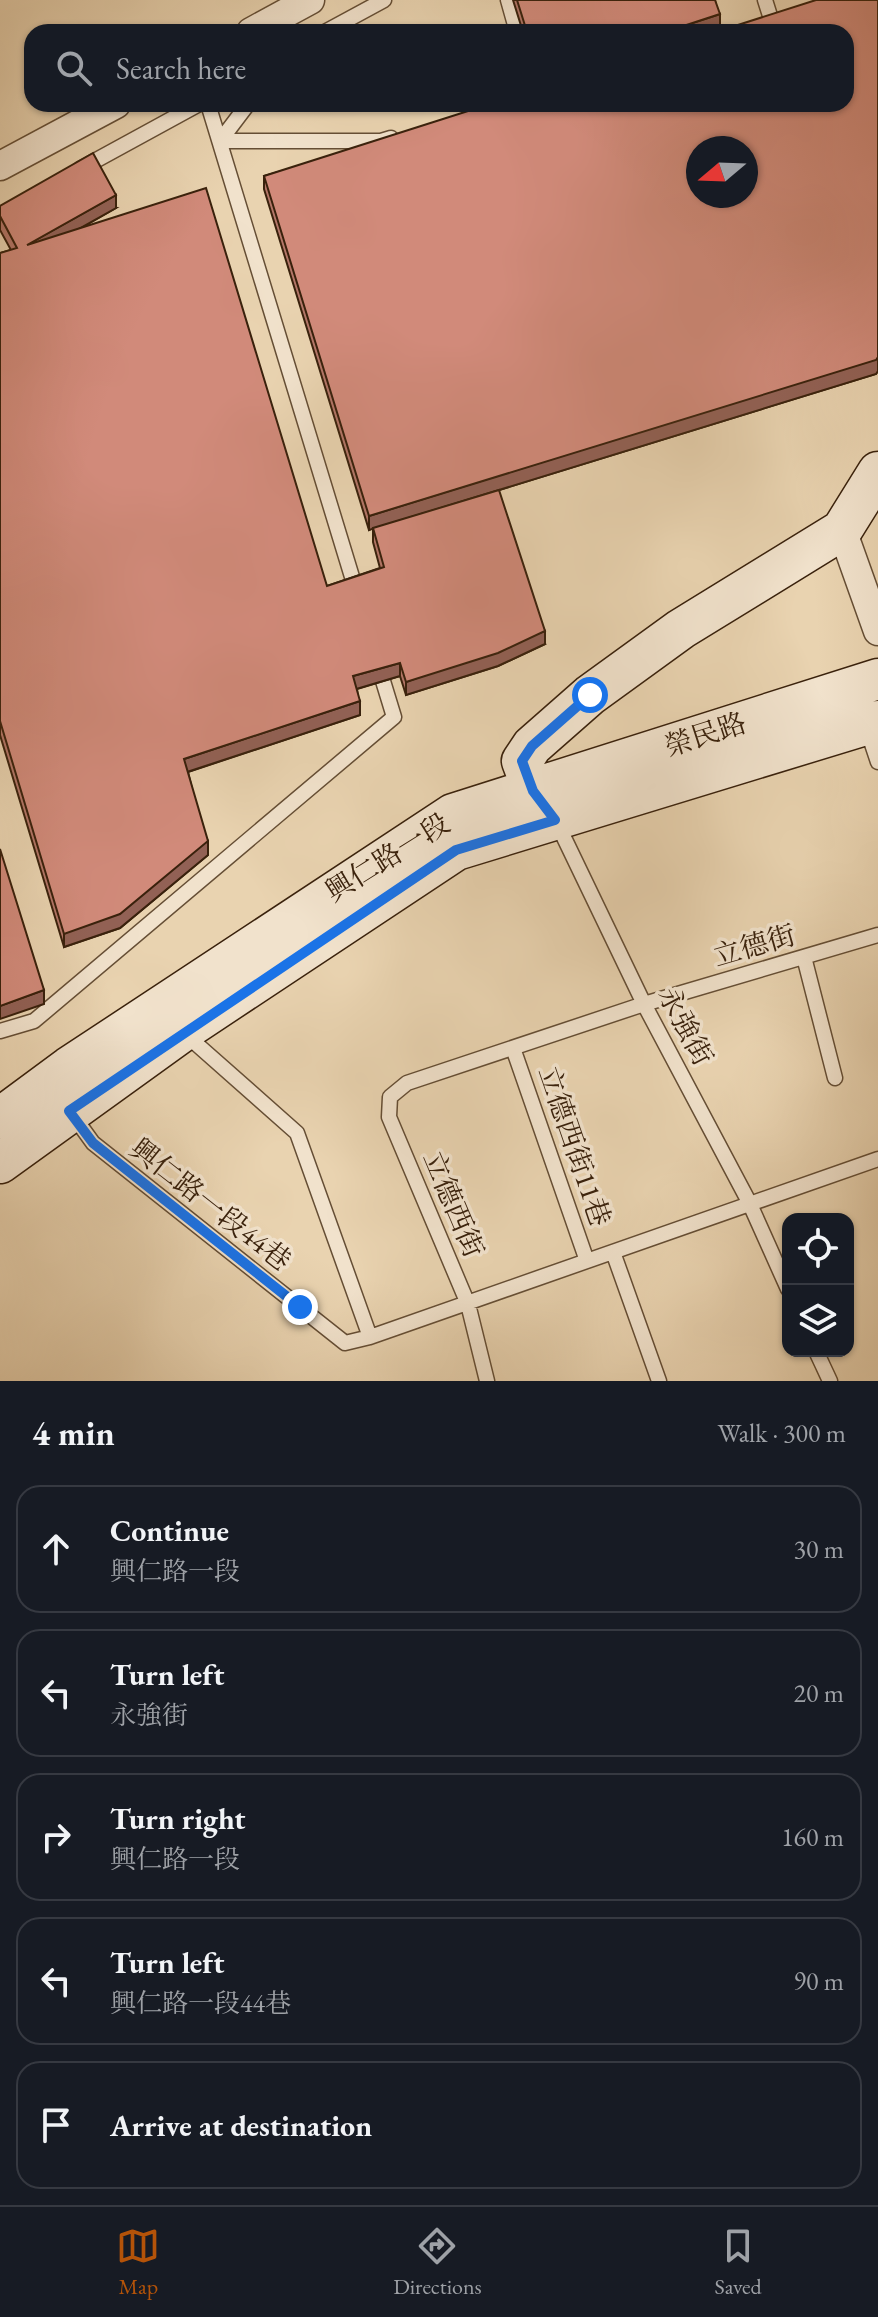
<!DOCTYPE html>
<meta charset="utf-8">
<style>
body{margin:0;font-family:"EB Garamond","Noto Serif TC",serif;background:#20242c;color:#f1f3f6}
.controls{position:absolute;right:24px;bottom:24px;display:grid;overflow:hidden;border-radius:16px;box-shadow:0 2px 6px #0004}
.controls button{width:72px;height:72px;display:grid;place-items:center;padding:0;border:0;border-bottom:2px solid #363941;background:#171b24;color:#f1f3f6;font:40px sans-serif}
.compass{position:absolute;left:686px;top:136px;width:72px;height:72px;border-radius:50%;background:#171b24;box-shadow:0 2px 6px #0004;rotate:251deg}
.stop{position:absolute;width:24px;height:24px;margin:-18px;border:6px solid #1a73e8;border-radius:50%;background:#fff}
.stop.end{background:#1a73e8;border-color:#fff;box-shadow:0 2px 8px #0008}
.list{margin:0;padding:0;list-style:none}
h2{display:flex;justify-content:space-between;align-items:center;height:104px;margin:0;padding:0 32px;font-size:34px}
h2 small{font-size:26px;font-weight:400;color:#9ea1a6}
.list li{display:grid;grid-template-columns:52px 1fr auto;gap:24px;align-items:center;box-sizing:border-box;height:128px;margin:0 16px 16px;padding:0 16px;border:2px solid #363941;border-radius:24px}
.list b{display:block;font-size:30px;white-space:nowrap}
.list p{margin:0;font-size:26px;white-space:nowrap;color:#9ea1a6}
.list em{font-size:26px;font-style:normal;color:#9ea1a6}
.icon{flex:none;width:44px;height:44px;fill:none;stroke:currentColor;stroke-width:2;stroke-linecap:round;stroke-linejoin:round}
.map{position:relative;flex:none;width:878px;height:1381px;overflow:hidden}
.search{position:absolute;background:#171b24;box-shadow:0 2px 6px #0004;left:24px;right:24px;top:24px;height:88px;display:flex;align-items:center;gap:20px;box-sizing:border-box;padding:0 28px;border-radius:24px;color:#9ea1a6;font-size:30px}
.sheet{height:824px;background:#171b24}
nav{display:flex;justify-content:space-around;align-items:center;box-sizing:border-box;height:112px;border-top:2px solid #363941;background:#171b24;font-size:22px;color:#9ea1a6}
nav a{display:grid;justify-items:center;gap:4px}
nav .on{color:#b45309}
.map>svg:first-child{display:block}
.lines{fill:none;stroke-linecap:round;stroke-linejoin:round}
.lane-casing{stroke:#654e35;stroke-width:17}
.street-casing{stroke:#654e35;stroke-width:31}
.secondary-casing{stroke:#39210c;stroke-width:43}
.lane{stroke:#f1e2cc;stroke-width:14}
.street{stroke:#f1e2cc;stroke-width:28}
.secondary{stroke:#f1e2cc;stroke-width:40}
.wall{fill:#b47769;stroke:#39210c;stroke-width:2}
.shaded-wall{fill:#926155;stroke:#39210c;stroke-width:2}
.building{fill:#d18a7a;stroke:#39210c;stroke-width:2;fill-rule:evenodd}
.route{stroke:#1a73e8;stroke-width:10}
.labels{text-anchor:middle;stroke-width:7;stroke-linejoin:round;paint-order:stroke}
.street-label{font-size:28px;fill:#39210c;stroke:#f1e2cc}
</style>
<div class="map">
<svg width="878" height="1381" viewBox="0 0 878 1381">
<rect width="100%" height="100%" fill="#e9d3b0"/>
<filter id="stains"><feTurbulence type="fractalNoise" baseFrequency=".0025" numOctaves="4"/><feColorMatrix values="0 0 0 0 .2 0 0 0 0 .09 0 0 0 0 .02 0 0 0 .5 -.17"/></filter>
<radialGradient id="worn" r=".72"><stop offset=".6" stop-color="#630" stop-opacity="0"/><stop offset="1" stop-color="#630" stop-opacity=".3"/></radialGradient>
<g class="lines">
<g class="lane-casing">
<path id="lane" d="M508,0L517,32
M765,0L771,19
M325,32L384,0
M208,104L356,590
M220,141H381L391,138
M220,141L248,104
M80,169L199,104
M866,726L878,762
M557,823L644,1004L749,1202L788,1289
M804,957L835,1078
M0,1031L34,1021L394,717L383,681
M184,1033L297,1133L370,1337L878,1159
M513,1048L587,1261
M72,1114L93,1143L345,1343L370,1337
M613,1252L659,1381
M816,1351L830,1381
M487,1381L468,1304L389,1117L390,1097L407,1083L644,1004L878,935"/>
</g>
<g class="street-casing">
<path id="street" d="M251,32L310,0
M0,166L116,104
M842,530L878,631"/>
</g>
<g class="secondary-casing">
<path id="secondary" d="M533,791L522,761L532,746L590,695L681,629L842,530L878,472
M0,1118L69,1067L453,814L878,679
M0,1163L183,1031L456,850L878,721"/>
</g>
<use href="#lane" class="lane"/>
<use href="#street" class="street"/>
<use href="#secondary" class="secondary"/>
</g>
<path class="wall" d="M513,0H715L720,28L708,32H523Z
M878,0V371L876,374L382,526L545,644L498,666L406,695L400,676L357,689L360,715L188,772L208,855L120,928L64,947L0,735V253L11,250L0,230V206L116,208L83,227L327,586L380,568L373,542V528L369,530L264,189V176Z"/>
<path class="shaded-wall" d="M720,14V28L708,32H665Z
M116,195V208L27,258V245Z
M878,357V371L876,374L369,530V516Z
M545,631V644L498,666L406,695V682Z
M400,663V676L353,690V676Z
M360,701V715L184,773V759Z
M208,841V855L120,928L64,947V934Z
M44,990V1004L0,1019V1006Z"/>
<path class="building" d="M517,0H715L720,14L665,32H527Z
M816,0H878V357L876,360L369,516L264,176L490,104H846V32H716ZM698,148H746V196H698Z
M93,153L116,195L27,245L206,188L327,586L384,567L373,528L499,490L545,631L498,653L406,682L400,663L353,676L360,701L184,759L208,841L120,914L64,934L0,721V253L17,248L0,216V206Z
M0,849L44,990L0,1006Z"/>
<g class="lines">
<path class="route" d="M300,1307L93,1143L69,1111L456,850L555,820L533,791L522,761L532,746L590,695"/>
</g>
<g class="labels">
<g class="street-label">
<text transform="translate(705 734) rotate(-18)" y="10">榮民路</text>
<text transform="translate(387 857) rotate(-32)" y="10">興仁路一段</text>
<text transform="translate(754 945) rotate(-16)" y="10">立德街</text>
<text transform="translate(686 1026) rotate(62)" y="10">永強街</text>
<text transform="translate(575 1146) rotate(71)" y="10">立德西街11巷</text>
<text transform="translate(211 1204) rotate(38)" y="10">興仁路一段44巷</text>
<text transform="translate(454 1204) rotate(67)" y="10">立德西街</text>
</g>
</g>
<rect width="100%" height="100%" filter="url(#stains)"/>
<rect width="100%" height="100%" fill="url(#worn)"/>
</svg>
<div class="controls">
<button><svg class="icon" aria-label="locate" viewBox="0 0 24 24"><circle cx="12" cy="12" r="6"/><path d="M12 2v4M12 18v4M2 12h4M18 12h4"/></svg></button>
<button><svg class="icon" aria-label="layers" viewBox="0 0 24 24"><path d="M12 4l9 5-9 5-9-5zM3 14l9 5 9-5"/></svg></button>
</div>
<svg class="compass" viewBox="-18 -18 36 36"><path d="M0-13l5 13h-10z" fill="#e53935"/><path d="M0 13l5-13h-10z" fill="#9ea1a6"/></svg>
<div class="stop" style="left:590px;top:695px"></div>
<div class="stop end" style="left:300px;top:1307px"></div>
<div class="search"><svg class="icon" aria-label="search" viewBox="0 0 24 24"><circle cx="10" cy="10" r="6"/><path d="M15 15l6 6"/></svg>Search here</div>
</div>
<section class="sheet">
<h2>4 min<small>Walk · 300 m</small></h2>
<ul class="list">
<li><svg class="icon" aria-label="ahead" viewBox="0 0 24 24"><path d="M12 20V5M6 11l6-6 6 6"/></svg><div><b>Continue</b><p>興仁路一段</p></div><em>30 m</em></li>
<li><svg class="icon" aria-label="left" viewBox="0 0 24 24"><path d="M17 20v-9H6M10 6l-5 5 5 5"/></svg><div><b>Turn left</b><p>永強街</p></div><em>20 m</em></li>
<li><svg class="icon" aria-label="right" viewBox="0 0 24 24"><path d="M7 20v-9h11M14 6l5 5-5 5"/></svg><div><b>Turn right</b><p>興仁路一段</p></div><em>160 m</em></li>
<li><svg class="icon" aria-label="left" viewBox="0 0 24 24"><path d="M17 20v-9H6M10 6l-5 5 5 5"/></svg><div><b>Turn left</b><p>興仁路一段44巷</p></div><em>90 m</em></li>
<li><svg class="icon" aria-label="arrive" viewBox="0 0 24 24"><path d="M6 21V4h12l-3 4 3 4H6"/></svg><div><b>Arrive at destination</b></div></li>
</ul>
</section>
<nav>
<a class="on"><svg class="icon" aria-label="map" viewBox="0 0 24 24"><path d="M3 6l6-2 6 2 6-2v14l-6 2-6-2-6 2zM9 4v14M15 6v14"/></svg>Map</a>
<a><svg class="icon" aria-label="directions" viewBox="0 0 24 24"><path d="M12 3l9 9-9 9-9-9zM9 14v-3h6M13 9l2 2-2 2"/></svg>Directions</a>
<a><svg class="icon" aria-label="saved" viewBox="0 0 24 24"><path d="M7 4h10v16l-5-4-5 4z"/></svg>Saved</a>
</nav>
